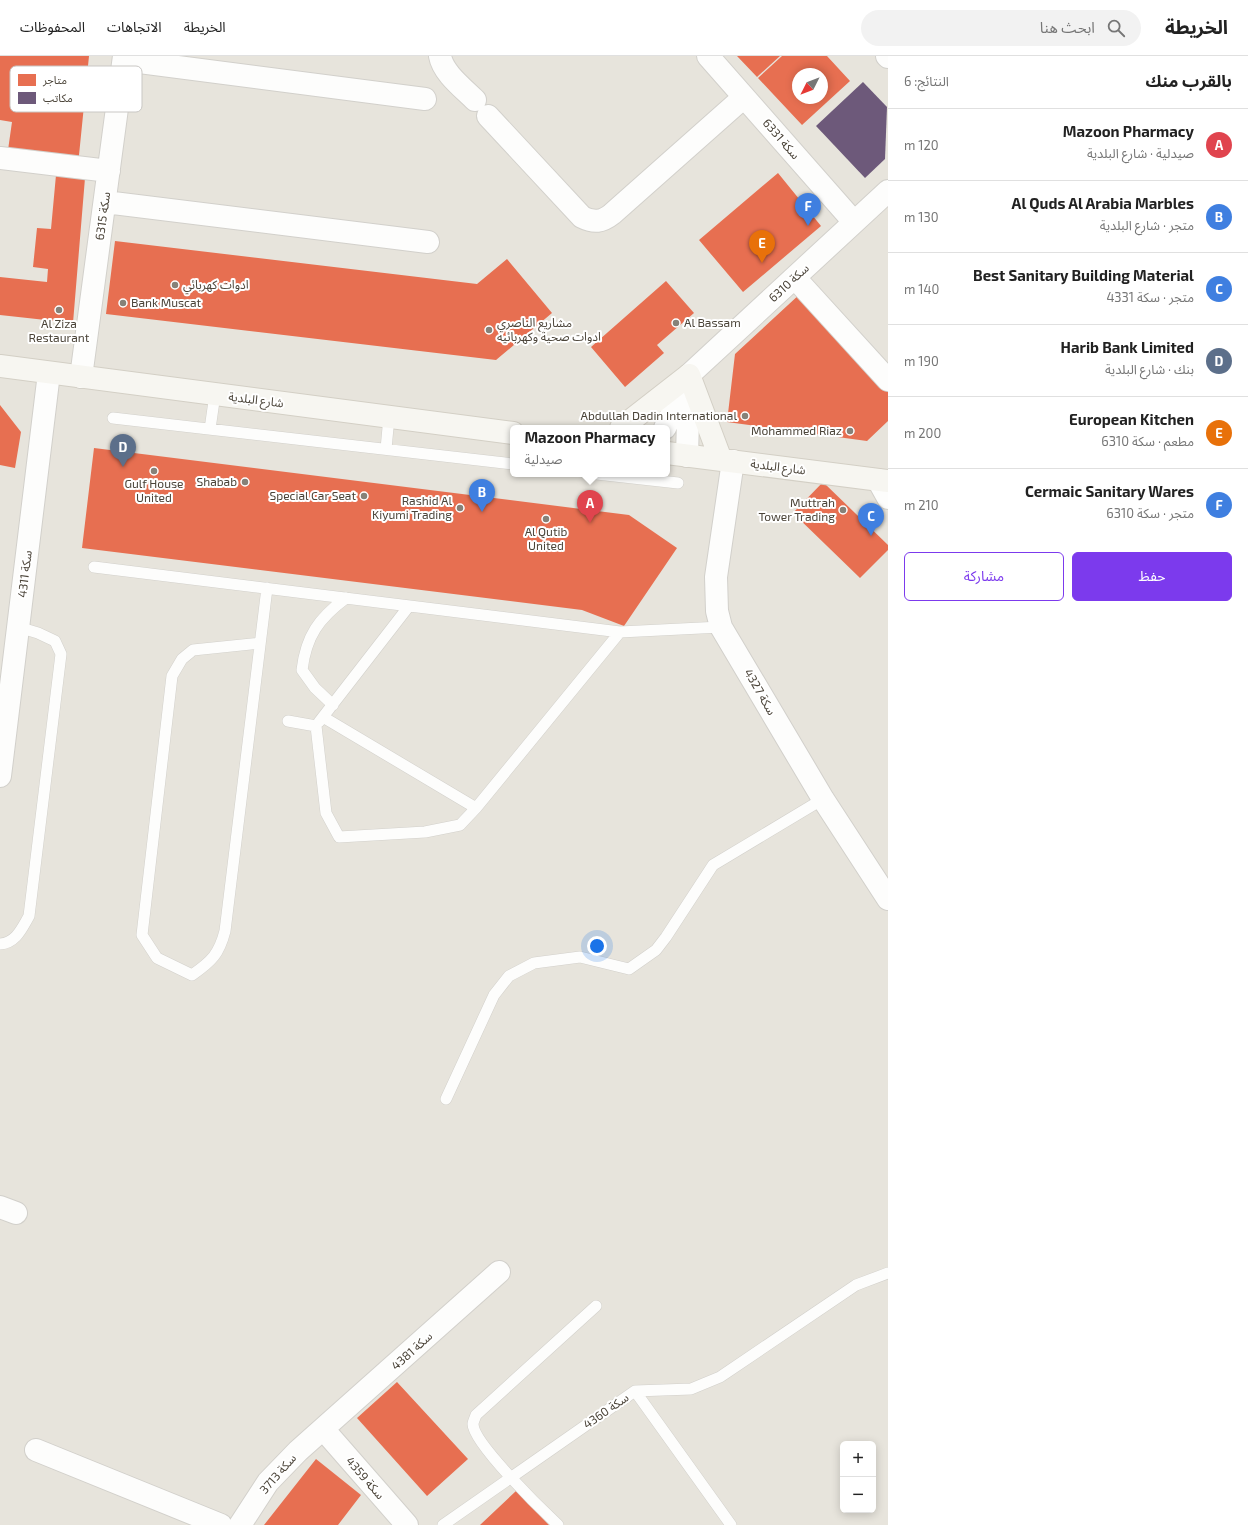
<!DOCTYPE html>
<html lang="ar">
<meta charset="utf-8">
<style>
body{margin:0;font-family:"Exo 2","Noto Sans Arabic",sans-serif;background:#f2f2f2;color:#222;direction:rtl}
.controls{position:absolute;right:12px;bottom:12px;display:grid;overflow:hidden;border-radius:6px;box-shadow:0 2px 10px #0003}
.controls button{width:36px;height:36px;display:grid;place-items:center;padding:0;border:0;border-bottom:1px solid #e0e0e0;background:#fff;color:#222;font:20px sans-serif}
.compass{position:absolute;left:792px;top:12px;width:36px;height:36px;border-radius:50%;background:#fff;box-shadow:0 2px 10px #0003;rotate:228deg}
.you{position:absolute;left:597px;top:890px;width:14px;height:14px;margin:-10px;border:3px solid #fff;border-radius:50%;background:#1a73e8;box-shadow:0 0 0 6px #1a73e833}
.badge{display:grid;place-items:center;width:26px;height:26px;border-radius:50%;background:#7c3aed;color:#fff;font-size:13px;font-weight:700}
.pin{position:absolute;translate:-50% -33px;filter:drop-shadow(0 1px 2px #0008)}
.pin::after{content:'';position:absolute;top:21px;width:14px;height:12px;background:inherit;clip-path:polygon(0 0,100% 0,50% 100%)}
.popup{position:absolute;left:510px;top:369px;width:160px;height:52px;box-sizing:border-box;display:grid;place-content:center;border-radius:6px;background:#fff;filter:drop-shadow(0 1px 3px #0005);font-size:13px;white-space:nowrap;color:#767676}
.popup b{font-size:15px;color:#222}
.popup::after{content:'';position:absolute;left:50%;top:100%;margin-left:-8px;border:8px solid transparent;border-top-color:#fff}
.list{margin:0;padding:0;list-style:none}
h2{display:flex;justify-content:space-between;align-items:center;height:52px;margin:0;padding:0 16px;font-size:17px}
h2 small{font-size:13px;font-weight:400;color:#767676}
.list li{display:grid;grid-template-columns:26px 1fr auto;gap:12px;align-items:center;box-sizing:border-box;height:72px;padding:0 16px;border-top:1px solid #e0e0e0}
.list b{display:block;font-size:15px;white-space:nowrap}
.list p{margin:0;font-size:13px;white-space:nowrap;color:#767676}
.list em{font-size:13px;font-style:normal;color:#767676}
.actions{display:flex;gap:8px;padding:12px 16px}
.actions a{flex:1;padding:9px 0;border:1px solid #7c3aed;border-radius:6px;text-align:center;font-size:14px;color:#7c3aed}
.actions .main{background:#7c3aed;color:#fff}
.icon{flex:none;width:22px;height:22px;fill:none;stroke:currentColor;stroke-width:2;stroke-linecap:round;stroke-linejoin:round}
.map{position:relative;flex:none;width:888px;height:1469px;overflow:hidden;direction:ltr}
header{display:flex;align-items:center;gap:24px;box-sizing:border-box;height:56px;padding:0 20px;background:#fff;border-bottom:1px solid #e0e0e0}
header strong{font-size:19px}
nav{display:flex;gap:22px;margin-inline-start:auto;font-size:14px}
.search{width:280px;height:36px;background:#f2f2f2;display:flex;align-items:center;gap:10px;box-sizing:border-box;padding:0 14px;border-radius:22px;color:#767676;font-size:15px}
main{display:flex}
aside{flex:1;background:#fff}
.map>svg:first-child{display:block}
.residential{fill:#e7e4dc;fill-rule:evenodd}
.shops{fill:#e76f51;fill-rule:evenodd}
.offices{fill:#6d597a}
.lines{fill:none;stroke-linecap:round;stroke-linejoin:round}
.lane-casing{stroke:#d2d0cb;stroke-width:12}
.street-casing{stroke:#d2d0cb;stroke-width:24}
.secondary-casing{stroke:#d3cfc5;stroke-width:24}
.lane{stroke:#fdfdfc;stroke-width:11}
.street{stroke:#fdfdfc;stroke-width:22}
.secondary{stroke:#f7f6f1;stroke-width:22}
.poi-dot{fill:#868178;stroke:#fff;stroke-width:1.5}
.labels{text-anchor:middle;stroke-width:4;stroke-linejoin:round;paint-order:stroke}
.street-label{font-size:12px;fill:#4b4439;stroke:#fff}
.poi-label{font-size:12px;fill:#4b4439;stroke:#fff;text-anchor:end}
.key{fill:#fff;stroke:#c9c7c4;stroke-width:1}
.key-label{font-size:11px;fill:#4b4439}
</style>
<header>
<strong>الخريطة</strong>
<div class="search"><svg class="icon" aria-label="search" viewBox="0 0 24 24"><circle cx="10" cy="10" r="6"/><path d="M15 15l6 6"/></svg>ابحث هنا</div>
<nav><a>الخريطة</a><a>الاتجاهات</a><a>المحفوظات</a></nav>
</header>
<main>
<aside>
<h2>بالقرب منك<small>النتائج: 6</small></h2>
<ul class="list">
<li><span class="badge" style="background:#e0444e">A</span><div><b>Mazoon Pharmacy</b><p>صيدلية · شارع البلدية</p></div><em>120 m</em></li>
<li><span class="badge" style="background:#3f7fe0">B</span><div><b>Al Quds Al Arabia Marbles</b><p>متجر · شارع البلدية</p></div><em>130 m</em></li>
<li><span class="badge" style="background:#3f7fe0">C</span><div><b>Best Sanitary Building Material</b><p>متجر · سكة 4331</p></div><em>140 m</em></li>
<li><span class="badge" style="background:#5c6f8a">D</span><div><b>Harib Bank Limited</b><p>بنك · شارع البلدية</p></div><em>190 m</em></li>
<li><span class="badge" style="background:#e8710a">E</span><div><b>European Kitchen</b><p>مطعم · سكة 6310</p></div><em>200 m</em></li>
<li><span class="badge" style="background:#3f7fe0">F</span><div><b>Cermaic Sanitary Wares</b><p>متجر · سكة 6310</p></div><em>210 m</em></li>
</ul>
<div class="actions"><a class="main">حفظ</a><a>مشاركة</a></div>
</aside>
<div class="map">
<svg width="888" height="1469" viewBox="0 0 888 1469">
<rect width="100%" height="100%" fill="#f4f2ee"/>
<path class="residential" d="M0,0H888V1469H0ZM798,18H822V42H798ZM513,372H667V418H513ZM843,1388H873V1454H843Z"/>
<path class="shops" d="M0,0H89L78,109L7,101L12,66L0,64Z
M737,0H780L757,21Z
M782,0H827L850,25L802,69L758,22ZM798,18H822V42H798Z
M778,117L821,170L743,236L699,184Z
M56,119L85,122L73,267L0,259V221L47,226L48,213L33,211L37,172L51,173Z
M115,185L477,228L507,203L552,257L496,304L106,258Z
M666,225L694,257L657,289L664,297L625,331L591,291Z
M801,237L888,329V365L867,385L727,366L735,298Z
M0,349L21,376L15,412L0,409Z
M94,392L629,459L677,492L624,570L582,554L82,492Z
M823,426L888,489V494L860,522L793,457Z
M397,1326L468,1403L427,1440L357,1362Z
M316,1403L361,1439L338,1469H264Z
M516,1435L549,1469H480Z"/>
<path class="offices" d="M863,26L887,51L885,103L865,122L816,70Z"/>
<g class="lines">
<g class="lane-casing">
<path id="lane" d="M113,362L513,408
M210,373L215,338
M386,393L389,361
M597,418L678,427
M94,511L620,576
M260,587L193,594L182,603L172,620L142,879L157,902L192,919C212,905 219,898 225,875L267,532
M333,649L315,632L302,614C306,580 319,562 346,542
M323,661L476,752
M288,665L316,670L326,757L339,781L425,776L460,769L476,752L620,576L721,571
M319,666L409,550
M0,888C16,887 22,872 29,860L61,598L55,585L38,577L18,571
M446,1043L494,939L509,920L534,907L580,901L629,913L656,894L666,881L713,809L823,743
M635,1335L691,1333L720,1321L856,1229L888,1217
M443,1469L635,1335L731,1469
M558,1469C542,1454 473,1387 473,1368C473,1366 475,1362 476,1359L596,1250"/>
</g>
<g class="street-casing">
<path id="street" d="M440,0C443,17 463,32 475,44
M708,0L854,166
M887,0L888,1
M124,4L425,43
M488,60L582,161C594,167 602,166 612,158L744,41
M0,102L109,115
M105,146L428,186
M795,222L888,324
M81,321L124,0
M665,372L689,319L888,135
M687,400L689,328
M733,405L716,521L717,555L721,571L823,743L888,843
M878,424L888,442
M0,720L49,317
M0,1151L16,1157
M324,1374L407,1469
M36,1394L221,1469
M240,1469L268,1426L298,1395L499,1216"/>
</g>
<g class="secondary-casing">
<path id="secondary" d="M0,310L513,377
M621,372L689,319L721,404
M667,397L888,425"/>
</g>
<use href="#lane" class="lane"/>
<use href="#street" class="street"/>
<use href="#secondary" class="secondary"/>
</g>
<g class="poi-dot">
<circle cx="175" cy="229" r="4"/>
<circle cx="123" cy="247" r="4"/>
<circle cx="59" cy="254" r="4"/>
<circle cx="676" cy="267" r="4"/>
<circle cx="489" cy="274" r="4"/>
<circle cx="745" cy="360" r="4"/>
<circle cx="850" cy="375" r="4"/>
<circle cx="154" cy="415" r="4"/>
<circle cx="245" cy="426" r="4"/>
<circle cx="364" cy="440" r="4"/>
<circle cx="460" cy="452" r="4"/>
<circle cx="843" cy="454" r="4"/>
<circle cx="546" cy="463" r="4"/>
</g>
<g class="labels">
<g class="street-label">
<text transform="translate(781 83) rotate(49)" y="4">سكة 6331</text>
<text transform="translate(103 160) rotate(-82)" y="4">سكة 6315</text>
<text transform="translate(789 227) rotate(-43)" y="4">سكة 6310</text>
<text transform="translate(256 344) rotate(7)" y="4">شارع البلدية</text>
<text transform="translate(778 411) rotate(7)" y="4">شارع البلدية</text>
<text transform="translate(25 518) rotate(-83)" y="4">سكة 4311</text>
<text transform="translate(760 636) rotate(60)" y="4">سكة 4327</text>
<text transform="translate(412 1295) rotate(-42)" y="4">سكة 4381</text>
<text transform="translate(606 1355) rotate(-35)" y="4">سكة 4360</text>
<text transform="translate(278 1418) rotate(-49)" y="4">سكة 3713</text>
<text transform="translate(365 1422) rotate(49)" y="4">سكة 4359</text>
</g>
<g class="poi-label">
<text x="183" y="233" text-anchor="start">ادوات كهربائي</text>
<text x="131" y="251" text-anchor="start">Bank Muscat</text>
<text x="497" y="271" text-anchor="start">مشاريع الناصري<tspan x="497" dy="14">ادوات صحية وكهربائيه</tspan></text>
<text x="684" y="271" text-anchor="start">Al Bassam</text>
<text x="59" y="272" text-anchor="middle">Al Ziza<tspan x="59" dy="14">Restaurant</tspan></text>
<text x="737" y="364">Abdullah Dadin International</text>
<text x="842" y="379">Mohammed Riaz</text>
<text x="237" y="430">Shabab</text>
<text x="154" y="432" text-anchor="middle">Gulf House<tspan x="154" dy="14">United</tspan></text>
<text x="356" y="444">Special Car Seat</text>
<text x="452" y="449">Rashid Al<tspan x="452" dy="14">Kiyumi Trading</tspan></text>
<text x="835" y="451">Muttrah<tspan x="835" dy="14">Tower Trading</tspan></text>
<text x="546" y="480" text-anchor="middle">Al Qutib<tspan x="546" dy="14">United</tspan></text>
</g>
</g>
<rect x="10" y="10" width="132" height="46" rx="6" class="key"/>
<rect x="18" y="18" width="18" height="12" fill="#e76f51"/>
<rect x="18" y="36" width="18" height="12" fill="#6d597a"/>
<g class="key-label">
<text x="43" y="28">متاجر</text>
<text x="43" y="46">مكاتب</text>
</g>
</svg>
<div class="controls">
<button>+</button>
<button>−</button>
</div>
<svg class="compass" viewBox="-18 -18 36 36"><path d="M0-13l5 13h-10z" fill="#e53935"/><path d="M0 13l5-13h-10z" fill="#767676"/></svg>
<div class="you"></div>
<div class="pin badge" style="left:590px;top:467px;background:#e0444e">A</div>
<div class="popup"><b>Mazoon Pharmacy</b>صيدلية</div>
<div class="pin badge" style="left:482px;top:456px;background:#3f7fe0">B</div>
<div class="pin badge" style="left:871px;top:480px;background:#3f7fe0">C</div>
<div class="pin badge" style="left:123px;top:411px;background:#5c6f8a">D</div>
<div class="pin badge" style="left:762px;top:207px;background:#e8710a">E</div>
<div class="pin badge" style="left:808px;top:170px;background:#3f7fe0">F</div>
</div>
</main>
